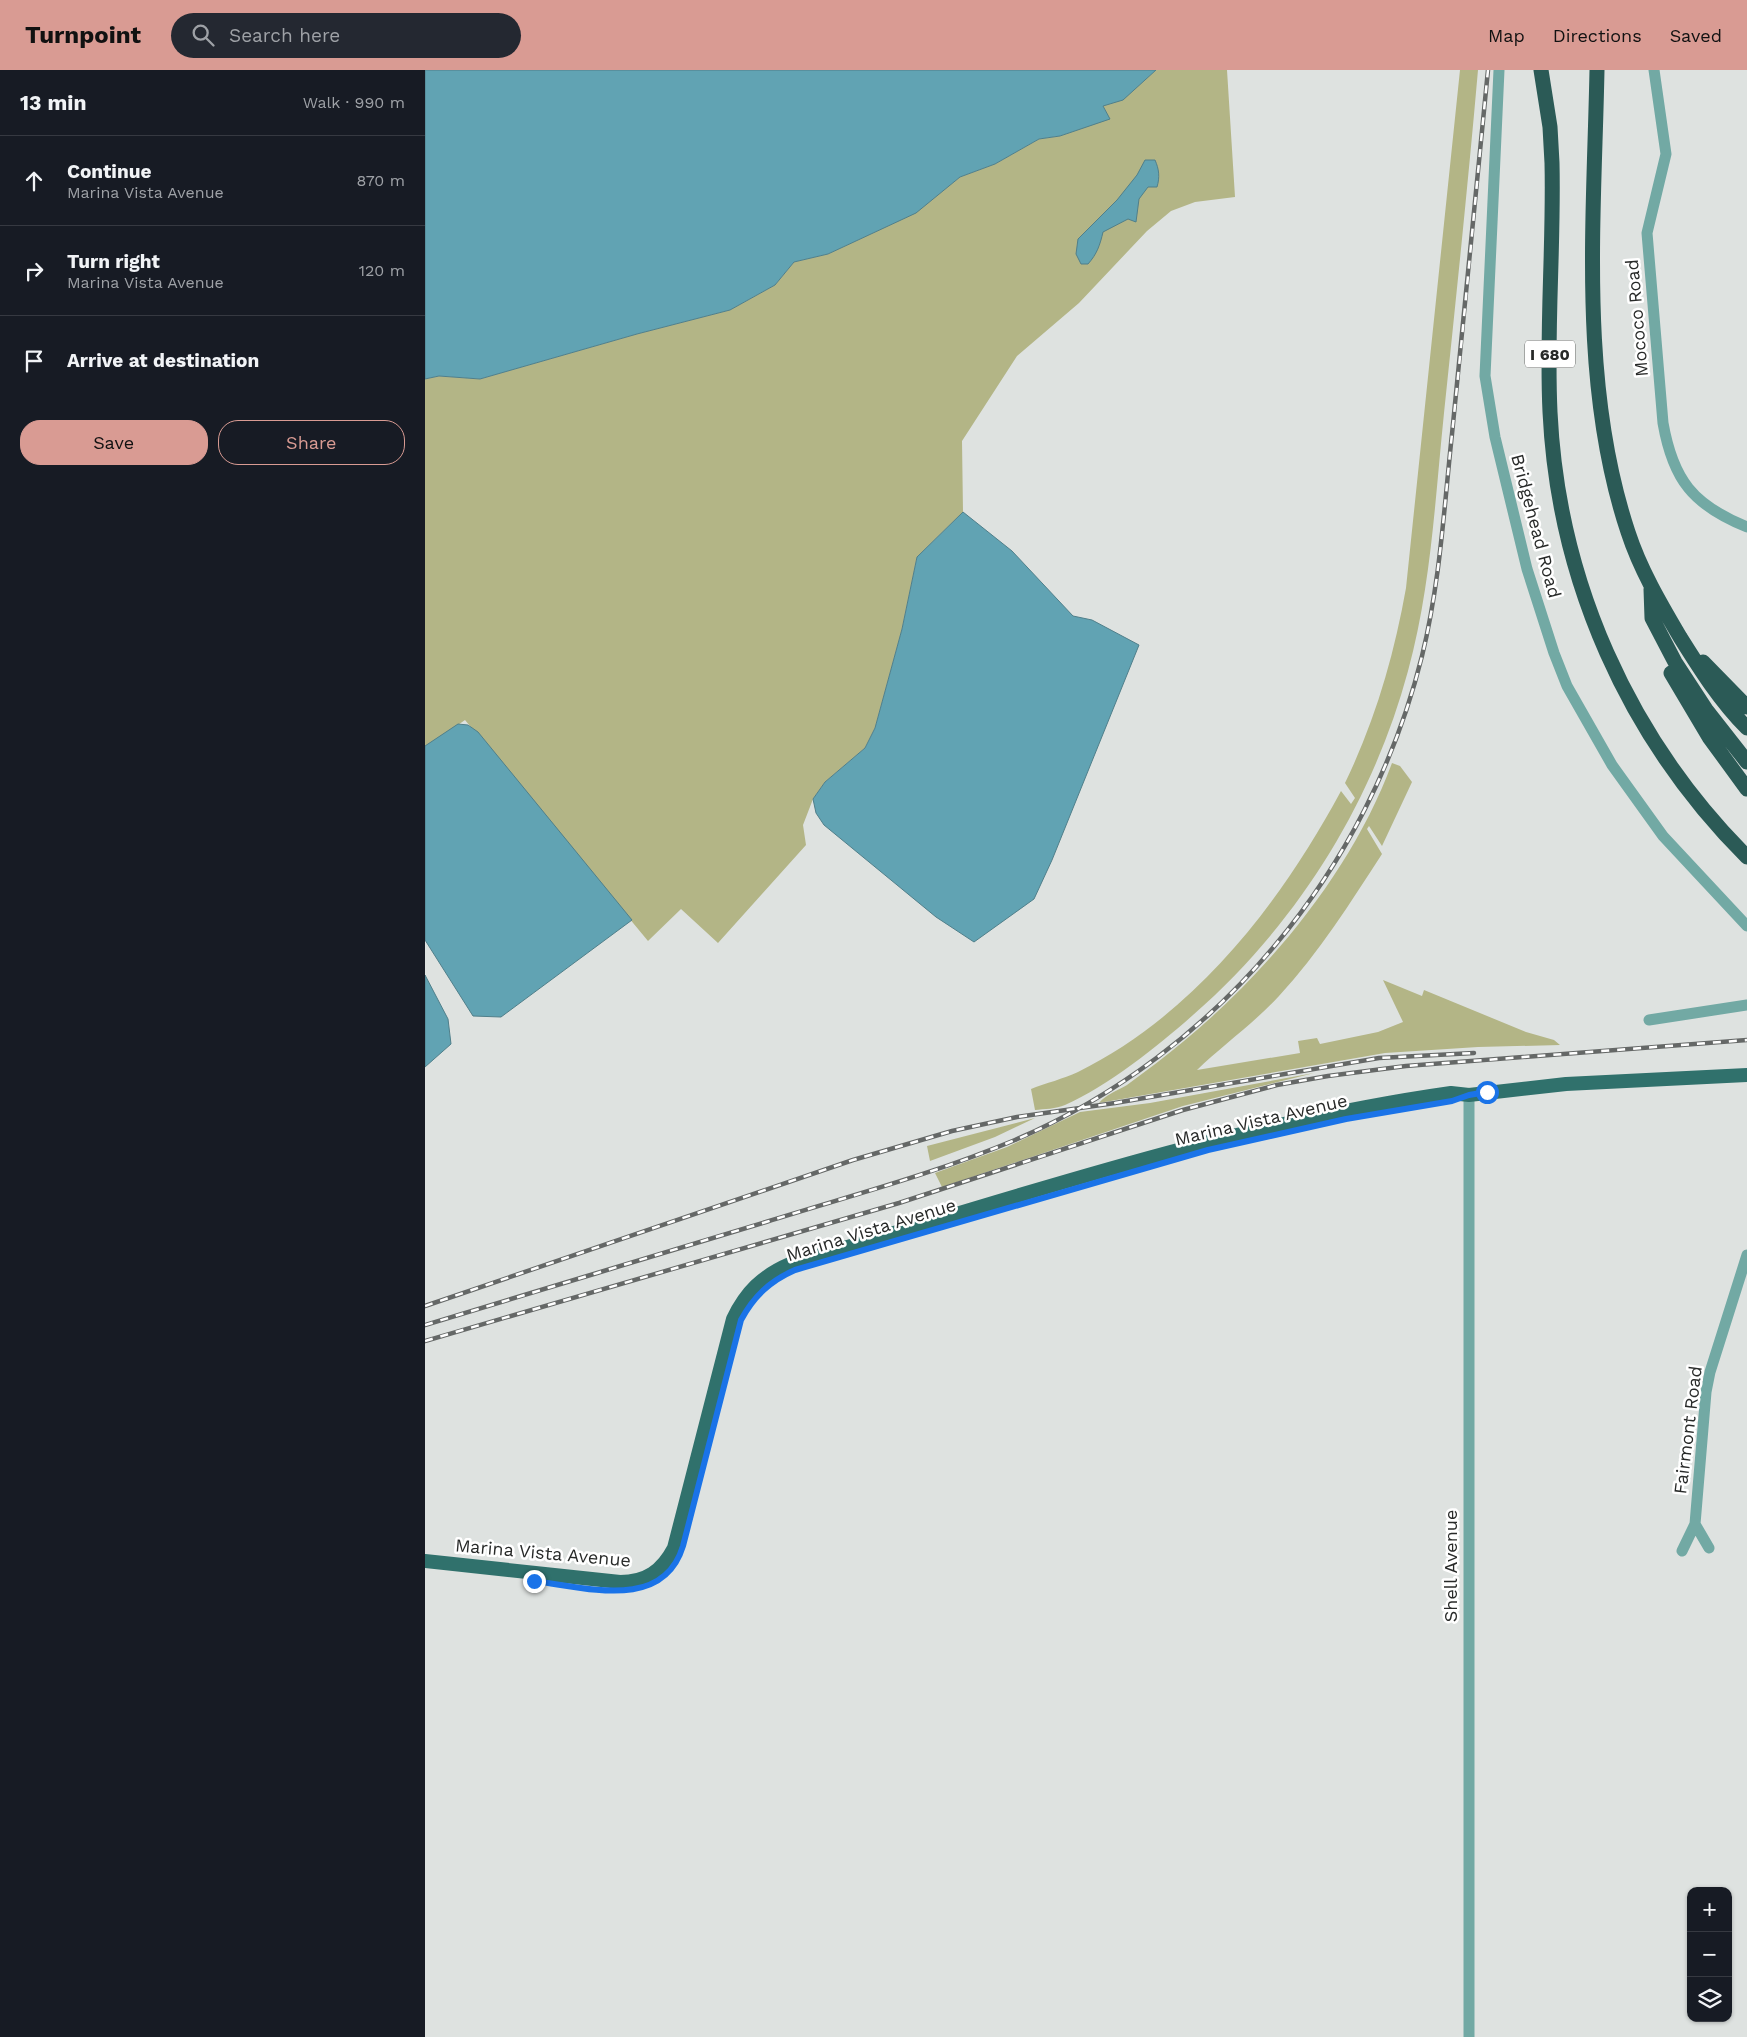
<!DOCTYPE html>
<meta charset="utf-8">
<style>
body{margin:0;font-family:"Work Sans",sans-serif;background:#242831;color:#f1f3f6}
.controls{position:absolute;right:15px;bottom:15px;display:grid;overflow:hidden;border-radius:10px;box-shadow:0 1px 4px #0004}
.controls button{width:45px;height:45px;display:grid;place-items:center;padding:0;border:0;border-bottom:1px solid #363941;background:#171b24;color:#f1f3f6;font:25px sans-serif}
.stop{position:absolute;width:15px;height:15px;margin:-11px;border:4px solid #1a73e8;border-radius:50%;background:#fff}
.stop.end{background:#1a73e8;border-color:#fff;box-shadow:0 1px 5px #0008}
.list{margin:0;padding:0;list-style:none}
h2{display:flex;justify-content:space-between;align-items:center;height:65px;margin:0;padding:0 20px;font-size:21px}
h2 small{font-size:16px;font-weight:400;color:#9ea1a6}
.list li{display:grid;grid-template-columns:32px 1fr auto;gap:15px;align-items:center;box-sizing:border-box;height:90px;padding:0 20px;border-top:1px solid #363941}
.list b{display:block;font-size:19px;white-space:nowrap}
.list p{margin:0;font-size:16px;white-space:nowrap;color:#9ea1a6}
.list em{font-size:16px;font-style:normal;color:#9ea1a6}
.actions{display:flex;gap:10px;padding:15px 20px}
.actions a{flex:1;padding:11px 0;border:1px solid #d99b93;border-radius:20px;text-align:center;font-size:18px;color:#d99b93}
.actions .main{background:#d99b93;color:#111}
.icon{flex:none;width:28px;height:28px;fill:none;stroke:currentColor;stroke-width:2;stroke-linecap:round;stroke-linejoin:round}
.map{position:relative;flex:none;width:1322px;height:1967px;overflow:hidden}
header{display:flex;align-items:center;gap:30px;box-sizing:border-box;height:70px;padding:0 25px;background:#d99b93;color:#111}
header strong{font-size:24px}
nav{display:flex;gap:28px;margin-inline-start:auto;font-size:18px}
.search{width:350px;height:45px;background:#242831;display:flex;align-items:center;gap:12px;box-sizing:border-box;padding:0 18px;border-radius:28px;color:#9ea1a6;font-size:19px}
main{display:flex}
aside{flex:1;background:#171b24}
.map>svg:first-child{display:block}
.green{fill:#b3b586}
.water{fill:#61a3b3;stroke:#507f8a}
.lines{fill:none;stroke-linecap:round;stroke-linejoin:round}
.minor{stroke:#72a9a4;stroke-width:11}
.major{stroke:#30716c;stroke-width:14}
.highway{stroke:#2b5a56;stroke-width:15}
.rail-casing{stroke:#656867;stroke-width:4.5}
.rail{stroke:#fff;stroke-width:2.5;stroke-dasharray:8;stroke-linecap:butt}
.route{stroke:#1a73e8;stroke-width:6}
.labels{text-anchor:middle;stroke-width:5;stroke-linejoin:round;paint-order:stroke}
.shield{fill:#fff;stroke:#686a69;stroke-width:1}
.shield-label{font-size:16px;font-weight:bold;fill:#282a29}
.street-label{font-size:18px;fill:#282a29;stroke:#fff}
</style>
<header>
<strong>Turnpoint</strong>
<div class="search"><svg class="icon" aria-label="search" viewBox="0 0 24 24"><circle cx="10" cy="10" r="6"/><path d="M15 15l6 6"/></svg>Search here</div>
<nav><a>Map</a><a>Directions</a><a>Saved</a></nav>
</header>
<main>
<aside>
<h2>13 min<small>Walk · 990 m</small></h2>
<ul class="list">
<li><svg class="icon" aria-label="ahead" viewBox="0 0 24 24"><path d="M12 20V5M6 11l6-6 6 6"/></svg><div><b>Continue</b><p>Marina Vista Avenue</p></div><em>870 m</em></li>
<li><svg class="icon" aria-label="right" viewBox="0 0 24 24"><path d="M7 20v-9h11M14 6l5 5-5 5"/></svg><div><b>Turn right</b><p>Marina Vista Avenue</p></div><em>120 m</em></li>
<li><svg class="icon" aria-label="arrive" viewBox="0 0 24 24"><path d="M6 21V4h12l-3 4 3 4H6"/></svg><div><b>Arrive at destination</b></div></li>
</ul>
<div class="actions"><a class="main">Save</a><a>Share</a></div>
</aside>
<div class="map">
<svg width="1322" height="1967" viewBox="0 0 1322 1967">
<rect width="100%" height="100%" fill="#dee2e0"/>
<path class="green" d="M731,0H802L810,127L770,132L746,141L722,161L654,233L592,286L537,371L538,442L492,487L477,559L450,658L440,678L400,712L388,729L378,755L381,775L293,873L256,839L223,871L40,650L0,678V309L14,306L55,309L212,264L305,240L350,215L369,192L403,184L490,143L535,107L570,94L614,69L635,66L684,48L678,36L698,29Z
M1035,0H1053C1043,114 1031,229 1019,343C1010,430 1006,517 983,601C947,734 872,854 768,945C733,976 683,1016 640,1035C631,1039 619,1039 610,1040L606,1019C621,1013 638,1009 653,1002C770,944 855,834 916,721L926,734L930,728L920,713C950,651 969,586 981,518Z
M967,693L975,696L987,712L957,776L944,756L942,759L957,784C925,833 894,883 854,926C829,953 798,975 772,1000L875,983L873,971L892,968L895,974L953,962L978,952L958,910L997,926L999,920L1101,962L1129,970L1135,975L1053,977L960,983L674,1033C679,1026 693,1020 702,1015C721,1001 741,986 759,971C845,900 928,799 967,693Z
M889,1003L758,1036L517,1117L510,1103L582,1077L655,1042L725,1033Z
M610,1048L570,1067L505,1091L502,1076Z"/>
<path class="water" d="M0,0H731L698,30L678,36L685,49L635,66L614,69L570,94L535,107L491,143L403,184L369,192L350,215L305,240L212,264L55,309L14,306L0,309Z
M720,90H730C734,99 735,107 732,117H723L714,129L711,152L703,149L678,162C675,175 672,184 663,194H656L651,184L653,169L692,130L712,105Z
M538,442L587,481L648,546L667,550L714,575L627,790L609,829L549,872L511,847L399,755L391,743L388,729L400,712L440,678L450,658L477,559L492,487Z
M33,654L43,655L53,662L207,850L76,947L48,946L0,870V676Z
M0,905L23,949L26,974L0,997Z"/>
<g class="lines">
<path class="minor" d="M1074,0L1060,306L1070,367L1102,499L1129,583L1142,616L1187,695L1238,766L1322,856
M1229,0L1241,84L1222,163L1238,353C1248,410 1268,435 1322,457
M1224,950L1322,935
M1270,1454L1284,1478
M1257,1481L1270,1454L1281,1322L1285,1302L1322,1185
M1044,1967V1025"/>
<path class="major" d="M0,1491L195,1512C221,1512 237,1501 249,1478L308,1249C321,1222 337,1206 365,1194C583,1130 800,1055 1026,1023L1044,1025L1141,1014L1322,1005"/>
<path class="highway" d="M1116,0L1125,57L1127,93C1129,176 1121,259 1125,342C1133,510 1203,668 1322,787
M1172,0C1169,152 1154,315 1203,462C1215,499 1235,533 1255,567C1275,599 1295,631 1322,658
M1226,519L1227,548L1250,592L1282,641L1322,692
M1278,592L1322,637
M1246,603L1284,667L1322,719"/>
<g class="rail-casing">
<path id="rail" d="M0,1236L428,1090L527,1061L592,1047L690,1033L954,988L1049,983
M0,1255C114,1221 227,1186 341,1152C424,1126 509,1104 590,1070C793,983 944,800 997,586C1015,513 1019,438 1027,364C1040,242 1051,121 1063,0
M0,1271L474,1133L758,1040L852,1015L903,1006L981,996L1322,970"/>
</g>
<use href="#rail" class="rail"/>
</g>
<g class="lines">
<path class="route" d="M109,1511C160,1517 238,1542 258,1476L316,1250C329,1226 345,1211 370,1200L783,1080L921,1049L1027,1031L1044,1025L1062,1022"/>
</g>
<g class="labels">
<rect class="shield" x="1100" y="270.5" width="50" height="27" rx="4"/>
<g class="shield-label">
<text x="1125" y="290">I 680</text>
</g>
<g class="street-label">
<text transform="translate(1212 248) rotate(-95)" y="6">Mococo Road</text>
<text transform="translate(1111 456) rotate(75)" y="6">Bridgehead Road</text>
<text transform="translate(836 1050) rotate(-13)" y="6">Marina Vista Avenue</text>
<text transform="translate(446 1160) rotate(-17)" y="6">Marina Vista Avenue</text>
<text transform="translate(1263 1360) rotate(-83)" y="6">Fairmont Road</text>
<text transform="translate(118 1483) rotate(5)" y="6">Marina Vista Avenue</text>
<text transform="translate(1026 1496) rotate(-90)" y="6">Shell Avenue</text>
</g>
</g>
</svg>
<div class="controls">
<button>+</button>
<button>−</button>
<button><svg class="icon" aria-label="layers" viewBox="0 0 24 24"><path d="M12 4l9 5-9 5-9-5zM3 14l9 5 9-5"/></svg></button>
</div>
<div class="stop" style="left:1062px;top:1022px"></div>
<div class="stop end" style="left:109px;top:1511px"></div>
</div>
</main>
